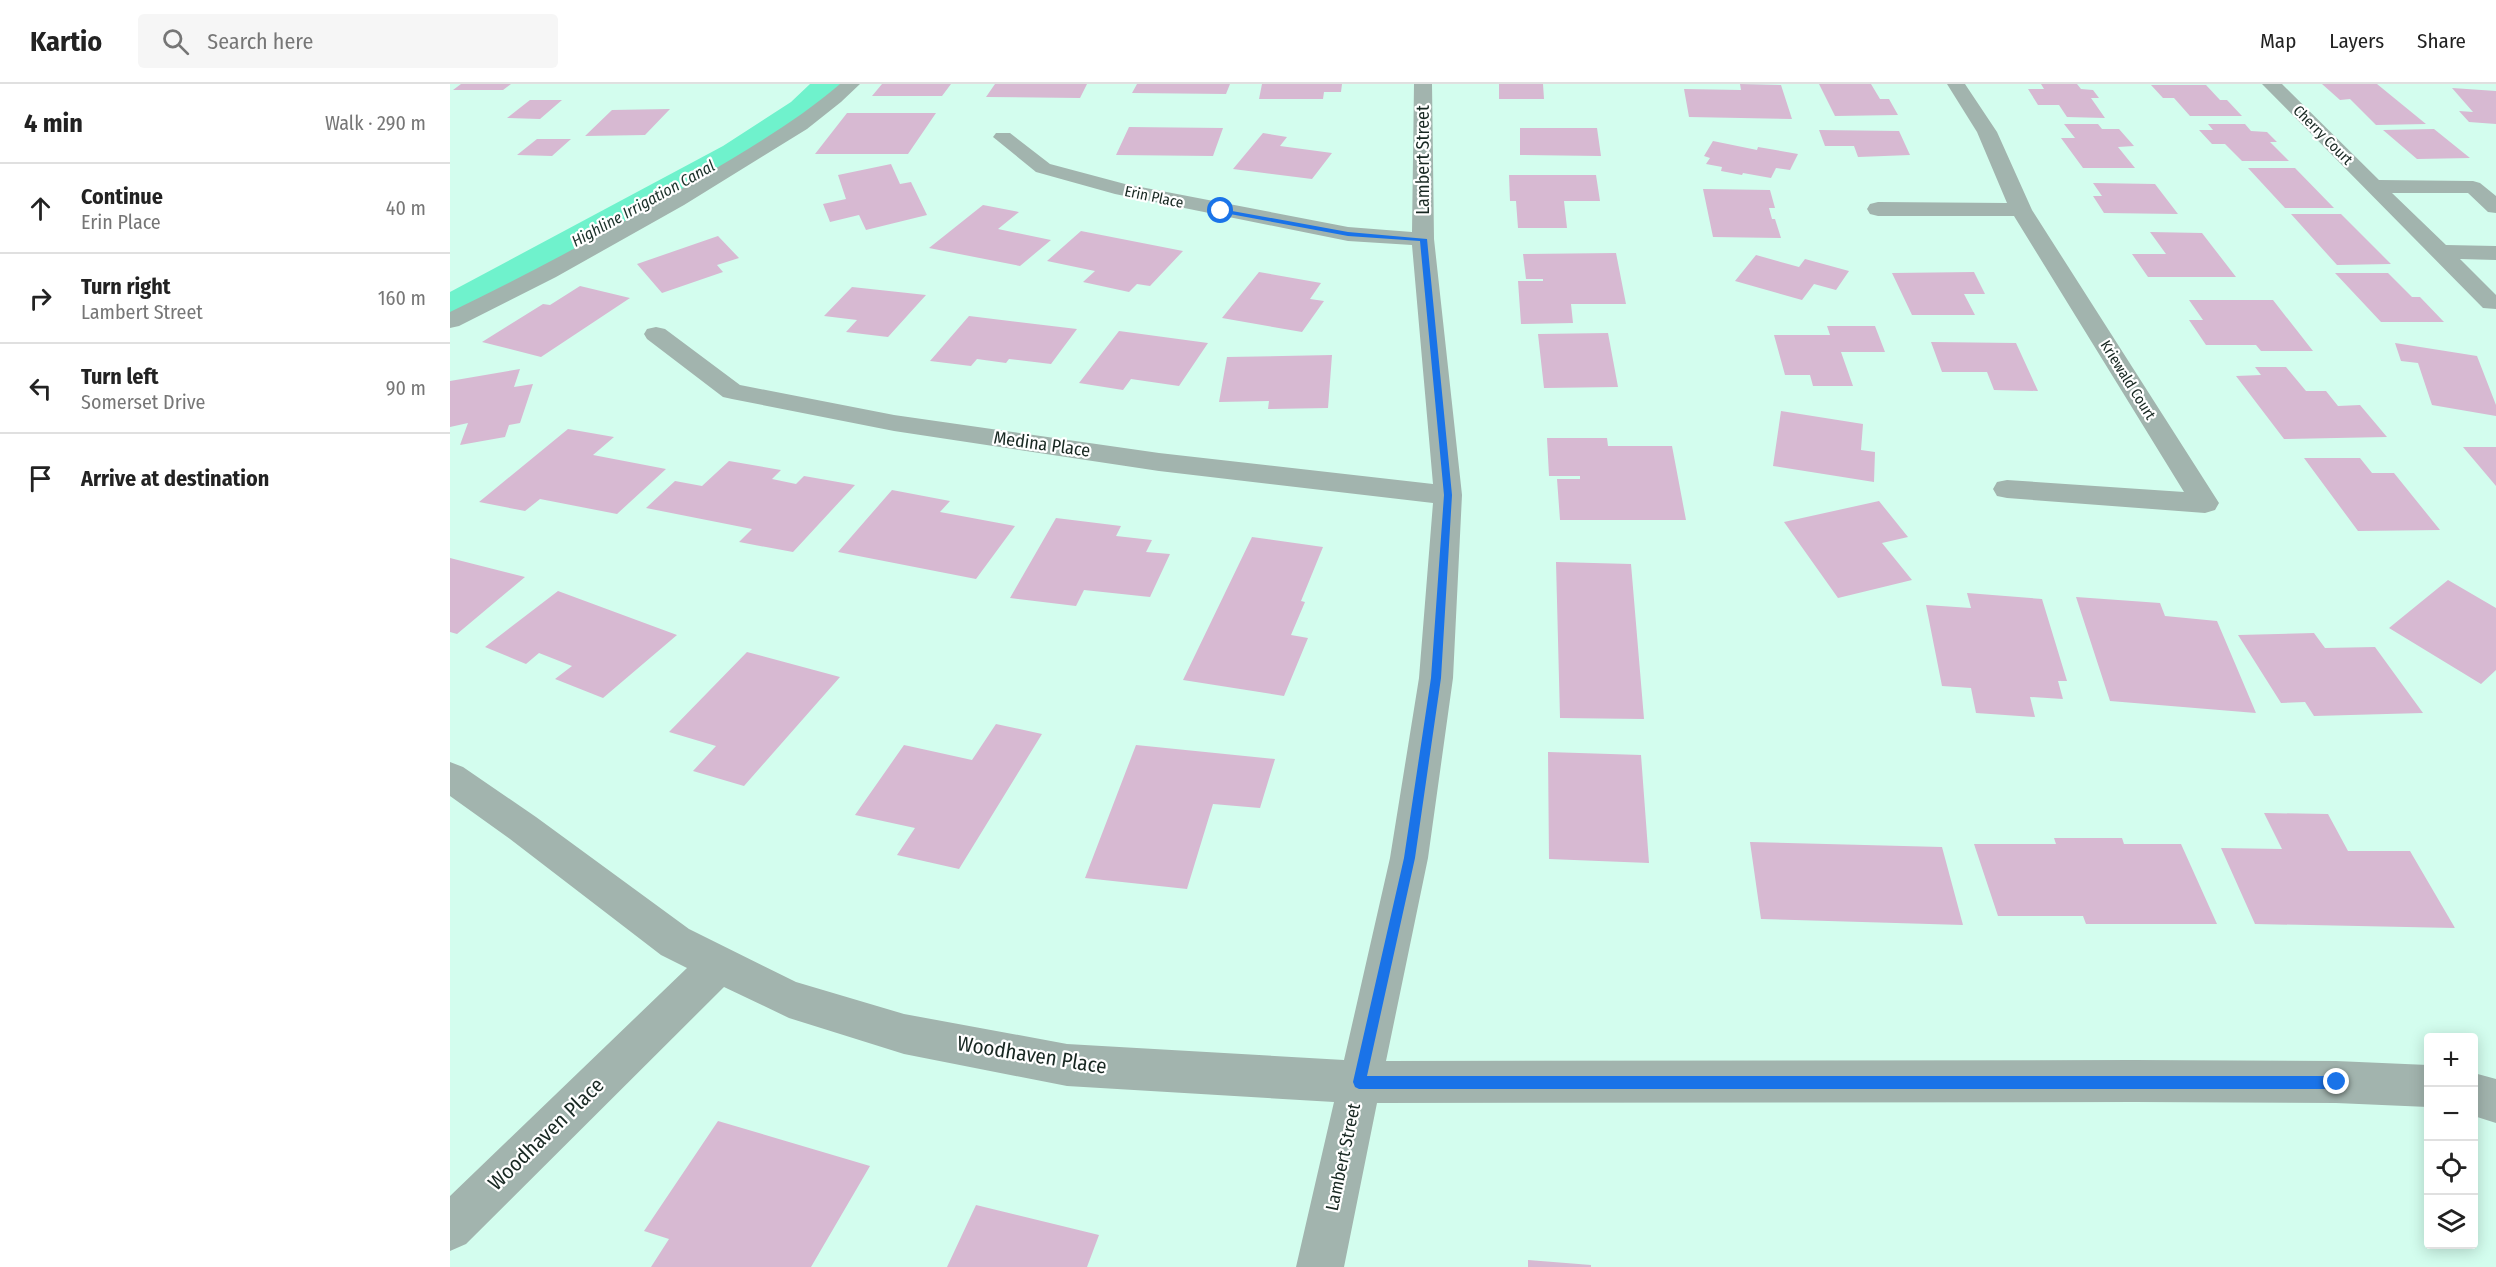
<!DOCTYPE html>
<meta charset="utf-8">
<style>
body{margin:0;font-family:"Fira Sans Condensed",sans-serif;background:#f6f6f6;color:#222}
.controls{position:absolute;right:18px;bottom:18px;display:grid;overflow:hidden;border-radius:6px;box-shadow:0 3px 15px #0003}
.controls button{width:54px;height:54px;display:grid;place-items:center;padding:0;border:0;border-bottom:2px solid #e0e0e0;background:#fff;color:#222;font:30px sans-serif}
.stop{position:absolute;width:18px;height:18px;margin:-14px;border:4px solid #1a73e8;border-radius:50%;background:#fff}
.stop.end{background:#1a73e8;border-color:#fff;box-shadow:0 2px 6px #0008}
.list{margin:0;padding:0;list-style:none}
h2{display:flex;justify-content:space-between;align-items:center;height:78px;margin:0;padding:0 24px;font-size:26px}
h2 small{font-size:20px;font-weight:400;color:#767676}
.list li{display:grid;grid-template-columns:39px 1fr auto;gap:18px;align-items:center;box-sizing:border-box;height:90px;padding:0 24px;border-top:2px solid #e0e0e0}
.list b{display:block;font-size:22px;white-space:nowrap}
.list p{margin:0;font-size:20px;white-space:nowrap;color:#767676}
.list em{font-size:20px;font-style:normal;color:#767676}
.icon{flex:none;width:33px;height:33px;fill:none;stroke:currentColor;stroke-width:2;stroke-linecap:round;stroke-linejoin:round}
.map{position:relative;flex:none;width:2046px;height:1183px;overflow:hidden}
header{display:flex;align-items:center;gap:36px;box-sizing:border-box;height:84px;padding:0 30px;background:#fff;border-bottom:2px solid #e0e0e0}
header strong{font-size:28px}
nav{display:flex;gap:33px;margin-inline-start:auto;font-size:21px}
.search{width:420px;height:54px;background:#f6f6f6;display:flex;align-items:center;gap:15px;box-sizing:border-box;padding:0 21px;border-radius:6px;color:#767676;font-size:22px}
main{display:flex}
aside{flex:1;background:#fff}
.map>svg:first-child{display:block}
.lines{fill:none;stroke-linecap:round;stroke-linejoin:round}
.canal{fill:#6ff2cc;fill-rule:evenodd}
.building{fill:#d7b9d2}
.minor{fill:#a2b4ae;fill-rule:evenodd}
.route{fill:#1a73e8}
.labels{text-anchor:middle;stroke-width:4.5;stroke-linejoin:round;paint-order:stroke}
.far-street-label{font-size:15px;fill:#182822;stroke:#fff}
.far-water-label{font-size:16px;font-style:italic;fill:#1b312a;stroke:#fff}
.street-label{font-size:18px;fill:#182822;stroke:#fff}
.near-street-label{font-size:21px;fill:#182822;stroke:#fff}
</style>
<header>
<strong>Kartio</strong>
<div class="search"><svg class="icon" aria-label="search" viewBox="0 0 24 24"><circle cx="10" cy="10" r="6"/><path d="M15 15l6 6"/></svg>Search here</div>
<nav><a>Map</a><a>Layers</a><a>Share</a></nav>
</header>
<main>
<aside>
<h2>4 min<small>Walk · 290 m</small></h2>
<ul class="list">
<li><svg class="icon" aria-label="ahead" viewBox="0 0 24 24"><path d="M12 20V5M6 11l6-6 6 6"/></svg><div><b>Continue</b><p>Erin Place</p></div><em>40 m</em></li>
<li><svg class="icon" aria-label="right" viewBox="0 0 24 24"><path d="M7 20v-9h11M14 6l5 5-5 5"/></svg><div><b>Turn right</b><p>Lambert Street</p></div><em>160 m</em></li>
<li><svg class="icon" aria-label="left" viewBox="0 0 24 24"><path d="M17 20v-9H6M10 6l-5 5 5 5"/></svg><div><b>Turn left</b><p>Somerset Drive</p></div><em>90 m</em></li>
<li><svg class="icon" aria-label="arrive" viewBox="0 0 24 24"><path d="M6 21V4h12l-3 4 3 4H6"/></svg><div><b>Arrive at destination</b></div></li>
</ul>
</aside>
<div class="map">
<svg width="2046" height="1183" viewBox="0 0 2046 1183">
<rect width="100%" height="100%" fill="#d3fdee"/>
<g class="lines">
<path class="canal" d="M360,0H394L363,32L297,76L14,233L0,236V208L273,62L341,18Z"/>
</g>
<path class="building" d="M11,0H61L53,6H3Z
M432,0H501L492,12H422Z
M545,0H637L630,14L536,13Z
M687,0H780L776,10L682,9Z
M812,0H892L891,8H874L873,15H809Z
M1049,0H1093L1094,15H1049Z
M1290,0L1331,1L1342,35L1239,33L1234,5L1291,6Z
M1369,0H1421L1430,15H1439L1448,31L1385,32Z
M1591,0H1627L1631,5L1643,6L1649,14H1641L1655,34L1617,33L1609,21H1588L1578,5H1594Z
M1872,0H1927L1976,40L1926,41L1900,15L1890,16Z
M1701,1H1756L1770,16H1777L1792,32H1740L1724,14H1713Z
M2002,4L2046,7V40L2019,38L2009,27L2023,28Z
M80,16H112L90,35L57,34Z
M220,25L195,51L135,52L162,26Z
M397,29H486L458,70H365Z
M1614,40H1648L1652,45H1669L1684,62L1668,63L1685,84H1633L1611,54H1625Z
M1758,40H1795L1801,47L1817,48L1827,58H1820L1839,77H1792L1775,60H1762L1749,46H1763Z
M679,43L773,44L763,72L666,71Z
M1070,44H1147L1151,72L1070,71Z
M1984,45L2020,74L1967,75L1933,46Z
M1369,46L1449,47L1460,71L1408,73L1404,62H1375Z
M813,49L837,53L830,62L882,69L862,95L783,85Z
M87,55H121L102,72L67,71Z
M1263,57L1307,66L1308,63L1348,70L1340,86L1326,84L1321,94L1293,89L1292,91L1271,87L1272,83L1256,80L1260,74L1254,72Z
M441,80L450,100L461,98L477,131L416,146L409,131L380,138L373,120L396,115L388,91Z
M1798,84H1845L1884,124H1835Z
M1059,91H1146L1150,117H1114L1117,144H1068L1066,117H1060Z
M1643,99L1705,100L1728,130L1654,129L1643,112H1652Z
M1253,105L1320,106L1325,124H1319L1322,135H1325L1331,154L1263,153Z
M533,121L569,128L548,145L601,156L570,182L479,164Z
M1841,130H1891L1941,180L1887,181Z
M631,147L733,167L700,202L687,200L679,208L633,198L645,187L597,177Z
M1700,148L1752,149L1786,193H1698L1682,170H1716Z
M268,152L289,174L267,181L273,188L212,209L187,180Z
M1166,169L1176,220H1121L1123,239L1071,240L1068,197H1093V195H1076L1073,170Z
M1306,171L1349,183L1355,175L1399,187L1386,206L1364,200L1352,216L1285,197Z
M809,188L871,199L860,215L874,217L852,248L772,234Z
M1524,188L1535,210H1514L1525,231H1462L1442,189Z
M1885,189H1938L1962,213H1970L1994,238H1931Z
M130,202L180,214L91,273L32,258L93,220L100,221Z
M402,203L476,211L438,253L396,248L407,236L374,232Z
M1739,216H1823L1863,267H1811L1806,261H1756L1739,236H1753Z
M519,232L627,245L601,280L559,275L556,279L527,275L521,282L480,277Z
M1377,242H1425L1435,268H1391L1403,302H1363L1360,291H1335L1324,251H1380Z
M669,247L758,259L729,302L681,295L673,306L629,299Z
M1158,249L1168,303L1094,304L1088,250Z
M1481,258L1566,259L1588,307L1544,306L1537,288H1492Z
M1945,259L2027,272L2046,321V332L1982,321L1968,279L1951,277Z
M882,271L878,324L818,325L819,317L769,318L777,273Z
M1805,283H1836L1856,307H1876L1888,322L1910,321L1937,353L1834,355L1786,292L1811,291Z
M70,285L64,303L83,300L70,339L59,341L55,353L10,361L18,339L0,343V297Z
M1331,327L1413,340L1411,366L1425,368L1424,398L1323,382Z
M118,345L164,353L143,371L216,385L167,430L90,415L75,427L29,418Z
M1097,354H1157L1158,362H1222L1236,436H1110L1107,395H1130V392H1099Z
M2013,363H2046V402Z
M1854,374H1910L1922,389H1944L1990,446L1908,447Z
M279,377L331,386L322,395L346,400L354,392L405,401L343,468L289,458L302,445L196,424L225,397L252,402Z
M442,406L500,417L490,428L565,442L526,495L388,468Z
M1429,417L1458,453L1432,459L1462,496L1388,514L1334,438Z
M606,434L671,442L666,452L702,456L696,468L720,470L700,513L634,506L626,522L560,514Z
M802,453L873,463L851,517L855,518L841,551L858,554L834,612L733,596Z
M0,474L75,493L7,550L0,548Z
M1106,478L1181,480L1194,635L1110,634Z
M1998,496L2046,524V586L2031,600L1939,544Z
M108,507L227,551L153,614L105,595L122,582L89,569L76,580L35,563Z
M1517,509L1592,515L1617,597H1608L1613,615L1580,613L1585,633L1526,629L1521,604L1492,602L1476,521L1521,524Z
M1626,513L1710,519L1715,532L1767,537L1806,629L1660,617Z
M1864,549L1875,564L1925,563L1973,629L1864,632L1855,618L1831,619L1788,551Z
M297,568L390,593L294,702L243,687L266,662L219,648Z
M546,640L592,650L509,785L447,771L465,744L405,731L454,661L522,676Z
M686,661L825,675L810,724L763,720L737,805L635,794Z
M1098,668L1191,671L1199,779L1099,775Z
M1814,729L1878,730L1898,767H1960L2005,844L1805,840L1771,764L1832,765Z
M1604,754H1672L1674,760H1731L1767,840H1636L1633,832H1548L1524,760H1606Z
M1300,758L1492,763L1513,841L1311,835Z
M268,1037L420,1082L361,1183H201L219,1155L194,1147Z
M526,1121L649,1151L637,1183H497Z
M1078,1176L1141,1181V1183H1078Z"/>
<g class="lines">
<path class="minor" d="M390,0H410L391,18L357,45L234,121L106,193L9,242L0,244V228C85,187 168,142 250,94C298,65 347,37 390,0Z
M964,0H982L984,155L1012,411L1003,594L978,774L936,977L1684,976L1886,977L1978,981V1023L1886,1019L1684,1018L927,1019L894,1183H846L884,1018L617,1002L454,970L339,934L274,903L16,1160L0,1167V1112L237,884L211,871L60,755L0,712V678L13,683L86,733L239,845L346,898L454,930L617,960L894,976L940,774L969,594L983,419L709,387L444,347L282,315L273,313L197,255L194,250L197,245L206,243L215,245L290,301L444,331L709,369L983,400L962,161L898,157L665,110L586,88L543,53L546,49H560L600,80L675,100L898,143L962,148Z
M1497,0H1515L1547,48L1582,126L1769,419L1765,426L1755,429L1557,414L1547,412L1543,405L1547,398L1557,396L1734,408L1564,132H1428L1420,130L1417,125L1420,120L1428,118L1557,119L1527,48Z
M1812,0H1832L1929,96L2023,97L2030,99L2046,112V129L2038,128L2018,109H1942L1996,161L2046,162V176L2010,175L2046,211V225L2033,224Z
M2024,989L2046,995V1039L2024,1032Z"/>
</g>
<path class="route" d="M771,125L898,148L977,155L1002,411L991,594L965,774L917,992H1887L1891,994L1893,998L1891,1003L1887,1005H909L905,1003L903,998L954,774L981,594L994,411L970,157L898,152L769,128Z"/>
<g class="labels">
<g class="far-street-label">
<text transform="translate(1873 51) rotate(45)" y="5">Cherry Court</text>
<text transform="translate(704 113) rotate(12)" y="5">Erin Place</text>
<text transform="translate(1678 296) rotate(58)" y="5">Kriewald Court</text>
</g>
<g class="far-water-label">
<text transform="translate(193 119) rotate(-29)" y="6">Highline Irrigation Canal</text>
</g>
<g class="street-label">
<text transform="translate(973 76) rotate(-90)" y="6">Lambert Street</text>
<text transform="translate(592 360) rotate(8)" y="6">Medina Place</text>
<text transform="translate(893 1073) rotate(-78)" y="6">Lambert Street</text>
</g>
<g class="near-street-label">
<text transform="translate(582 971) rotate(9)" y="7">Woodhaven Place</text>
<text transform="translate(96 1050) rotate(-44)" y="7">Woodhaven Place</text>
</g>
</g>
</svg>
<div class="controls">
<button>+</button>
<button>−</button>
<button><svg class="icon" aria-label="locate" viewBox="0 0 24 24"><circle cx="12" cy="12" r="6"/><path d="M12 2v4M12 18v4M2 12h4M18 12h4"/></svg></button>
<button><svg class="icon" aria-label="layers" viewBox="0 0 24 24"><path d="M12 4l9 5-9 5-9-5zM3 14l9 5 9-5"/></svg></button>
</div>
<div class="stop" style="left:771px;top:127px"></div>
<div class="stop end" style="left:1887px;top:998px"></div>
</div>
</main>
